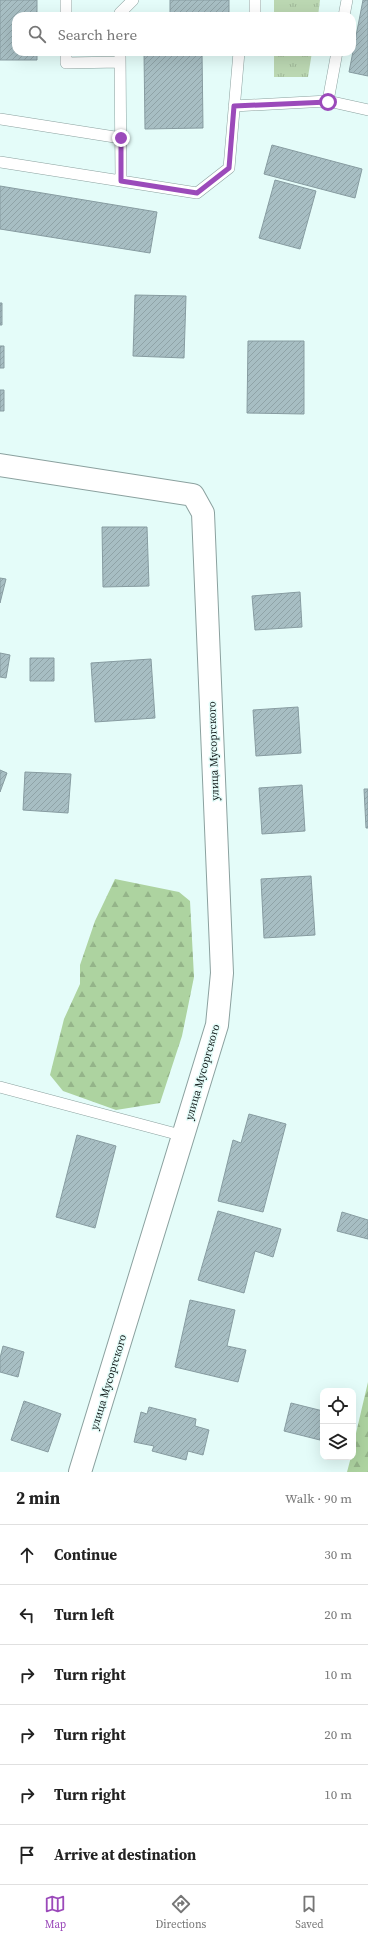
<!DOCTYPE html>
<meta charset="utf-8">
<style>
body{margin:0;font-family:"Source Serif 4",serif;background:#f6f6f6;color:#222}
.controls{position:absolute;right:12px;bottom:12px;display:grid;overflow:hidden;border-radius:8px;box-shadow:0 4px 16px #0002}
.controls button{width:36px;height:36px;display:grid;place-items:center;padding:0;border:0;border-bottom:1px solid #e0e0e0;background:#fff;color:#222;font:20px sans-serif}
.stop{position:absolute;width:12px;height:12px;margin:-9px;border:3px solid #9b4aba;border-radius:50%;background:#fff}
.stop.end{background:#9b4aba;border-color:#fff;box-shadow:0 1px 4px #0008}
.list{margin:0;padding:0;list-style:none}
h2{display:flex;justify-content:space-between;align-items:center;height:52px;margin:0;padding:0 16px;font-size:17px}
h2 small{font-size:13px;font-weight:400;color:#767676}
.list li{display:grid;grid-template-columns:26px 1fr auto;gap:12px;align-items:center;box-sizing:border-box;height:60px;padding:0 16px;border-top:1px solid #e0e0e0}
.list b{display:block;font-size:15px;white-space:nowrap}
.list em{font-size:13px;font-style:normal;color:#767676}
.icon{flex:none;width:22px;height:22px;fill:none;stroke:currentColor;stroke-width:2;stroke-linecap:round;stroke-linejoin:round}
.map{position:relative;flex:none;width:368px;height:1472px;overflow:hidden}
.search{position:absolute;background:#fff;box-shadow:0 4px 16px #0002;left:12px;right:12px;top:12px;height:44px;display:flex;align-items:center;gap:10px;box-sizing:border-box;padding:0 14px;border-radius:12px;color:#767676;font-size:15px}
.sheet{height:412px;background:#fff}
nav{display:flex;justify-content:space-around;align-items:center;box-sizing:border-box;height:56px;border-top:1px solid #e0e0e0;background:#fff;font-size:11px;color:#767676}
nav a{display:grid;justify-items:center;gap:2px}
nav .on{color:#9b4aba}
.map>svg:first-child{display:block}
.forest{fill:url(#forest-firs)}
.park{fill:url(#park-tufts)}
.building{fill:url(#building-hatch);stroke:#879ca1}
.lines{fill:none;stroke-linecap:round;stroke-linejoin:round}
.service-casing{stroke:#8ba19f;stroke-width:12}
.minor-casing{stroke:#8ba19f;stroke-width:24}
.service{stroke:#fff;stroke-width:11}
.minor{stroke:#fff;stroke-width:22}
.route{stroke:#9b4aba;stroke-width:5}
.labels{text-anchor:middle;stroke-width:3;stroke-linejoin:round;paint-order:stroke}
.street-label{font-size:11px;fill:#0e1615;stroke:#e4fcf9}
</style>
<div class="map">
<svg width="368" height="1472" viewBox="0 0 368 1472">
<defs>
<pattern id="forest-firs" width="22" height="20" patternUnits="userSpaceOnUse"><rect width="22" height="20" fill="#add3a0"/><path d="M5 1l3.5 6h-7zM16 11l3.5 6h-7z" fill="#94b489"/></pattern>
<pattern id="park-tufts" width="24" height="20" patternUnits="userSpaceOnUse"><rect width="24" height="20" fill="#bbd7b2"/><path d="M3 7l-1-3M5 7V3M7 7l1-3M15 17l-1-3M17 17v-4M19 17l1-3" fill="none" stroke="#a0b898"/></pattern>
<pattern id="building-hatch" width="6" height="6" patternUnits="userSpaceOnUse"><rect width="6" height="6" fill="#a7bec3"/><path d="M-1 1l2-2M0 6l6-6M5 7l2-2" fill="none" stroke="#8fa3a7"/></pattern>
</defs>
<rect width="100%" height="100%" fill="#e4fcf9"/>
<path class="forest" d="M115,879L179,892L190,901L194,977L182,1036L160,1103L116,1110L63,1091L50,1075L64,1019L80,984V965L95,921Z
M368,1382V1472H347L351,1457H353V1446Z"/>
<path class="park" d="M274,0H320L318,16H274Z
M274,52H312L308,77H274Z"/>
<path class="building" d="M0,0H37V16H16V52H37V60H0Z
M170,0H229V16H170Z
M363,0H368V76L349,72Z
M144,52H202L203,128L145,129Z
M272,145L362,169L355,198L264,174Z
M275,180L316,191L300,249L259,238Z
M0,186L157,212L150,253L0,229Z
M135,295L186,296L184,358L133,356Z
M0,303H2V325H0Z
M248,341H304V414L247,413Z
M0,346H4V368H0Z
M0,390H4V411H0Z
M102,527H147L149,586L103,587Z
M0,578L6,579L0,603Z
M300,592L302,627L255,630L252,596Z
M0,653L10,655L6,678L0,677Z
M30,658H54V681H30Z
M151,659L155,718L95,722L91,663Z
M298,707L301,753L256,756L253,710Z
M0,770L7,773L0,792Z
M25,772L71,774L68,813L23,810Z
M302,785L305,831L262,834L259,788Z
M364,789H368V828H366Z
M311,876L315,935L264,938L261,879Z
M249,1114L286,1124L263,1212L218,1201L233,1140L241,1143Z
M77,1135L116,1146L95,1228L56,1217Z
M218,1211L281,1229L273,1257L255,1251L244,1293L198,1280Z
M342,1212L368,1220V1239L337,1231Z
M190,1300L235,1310L227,1346L246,1350L238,1382L175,1367Z
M3,1346L24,1352L18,1377L0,1372V1358Z
M24,1401L61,1414L48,1452L11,1440Z
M291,1403L323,1411V1427L320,1440L284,1431Z
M149,1407L196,1419L195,1426L209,1430L203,1455L188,1451L186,1460L152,1451L154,1446L134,1442L141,1412L147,1414Z"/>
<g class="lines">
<g class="service-casing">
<path id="service" d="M66,0V16
M255,0V16
M120,16V13L133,0
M344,16L347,0
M66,52V63L120,62
M120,52L121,181
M328,101L368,110
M234,106L328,101L337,52
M0,119L121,138
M0,162L197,193L229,168L239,52
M0,1087L184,1136"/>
</g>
<g class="minor-casing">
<path id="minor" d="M0,465L193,495L203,513L222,973L217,1025L80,1472"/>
</g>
<use href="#service" class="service"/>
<use href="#minor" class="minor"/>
</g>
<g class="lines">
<path class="route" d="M121,138V181L197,193L229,168L234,106L328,102"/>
</g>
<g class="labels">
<g class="street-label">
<text transform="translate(213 751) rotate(-92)" y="4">улица Мусоргского</text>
<text transform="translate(202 1072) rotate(-74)" y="4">улица Мусоргского</text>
<text transform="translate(108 1382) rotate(-73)" y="4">улица Мусоргского</text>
</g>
</g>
</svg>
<div class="controls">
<button><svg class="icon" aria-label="locate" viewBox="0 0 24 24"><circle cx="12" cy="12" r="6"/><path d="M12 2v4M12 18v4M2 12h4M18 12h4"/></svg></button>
<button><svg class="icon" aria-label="layers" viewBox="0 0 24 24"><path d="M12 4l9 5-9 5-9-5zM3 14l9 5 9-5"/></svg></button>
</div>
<div class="stop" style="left:328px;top:102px"></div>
<div class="stop end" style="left:121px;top:138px"></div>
<div class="search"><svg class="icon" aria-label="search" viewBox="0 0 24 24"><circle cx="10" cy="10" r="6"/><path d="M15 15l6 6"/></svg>Search here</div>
</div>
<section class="sheet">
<h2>2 min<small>Walk · 90 m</small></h2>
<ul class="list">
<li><svg class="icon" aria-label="ahead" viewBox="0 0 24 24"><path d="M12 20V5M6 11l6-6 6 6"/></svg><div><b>Continue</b></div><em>30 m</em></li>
<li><svg class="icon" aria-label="left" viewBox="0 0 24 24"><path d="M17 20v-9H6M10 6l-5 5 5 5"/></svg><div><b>Turn left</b></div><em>20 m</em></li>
<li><svg class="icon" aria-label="right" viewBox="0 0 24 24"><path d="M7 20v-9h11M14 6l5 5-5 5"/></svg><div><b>Turn right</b></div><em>10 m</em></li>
<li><svg class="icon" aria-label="right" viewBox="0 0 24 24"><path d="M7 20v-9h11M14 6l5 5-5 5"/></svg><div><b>Turn right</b></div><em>20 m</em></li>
<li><svg class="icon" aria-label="right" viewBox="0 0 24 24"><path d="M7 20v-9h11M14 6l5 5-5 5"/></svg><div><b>Turn right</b></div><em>10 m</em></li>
<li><svg class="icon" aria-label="arrive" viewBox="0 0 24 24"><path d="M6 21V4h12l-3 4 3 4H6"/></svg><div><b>Arrive at destination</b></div></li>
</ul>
</section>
<nav>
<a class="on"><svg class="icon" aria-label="map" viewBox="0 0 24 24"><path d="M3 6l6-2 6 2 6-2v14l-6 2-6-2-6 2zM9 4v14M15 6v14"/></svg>Map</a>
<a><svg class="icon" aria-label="directions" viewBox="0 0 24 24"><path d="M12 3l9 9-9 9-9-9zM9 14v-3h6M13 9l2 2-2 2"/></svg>Directions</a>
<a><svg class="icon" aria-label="saved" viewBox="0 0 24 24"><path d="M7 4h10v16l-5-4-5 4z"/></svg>Saved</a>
</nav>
